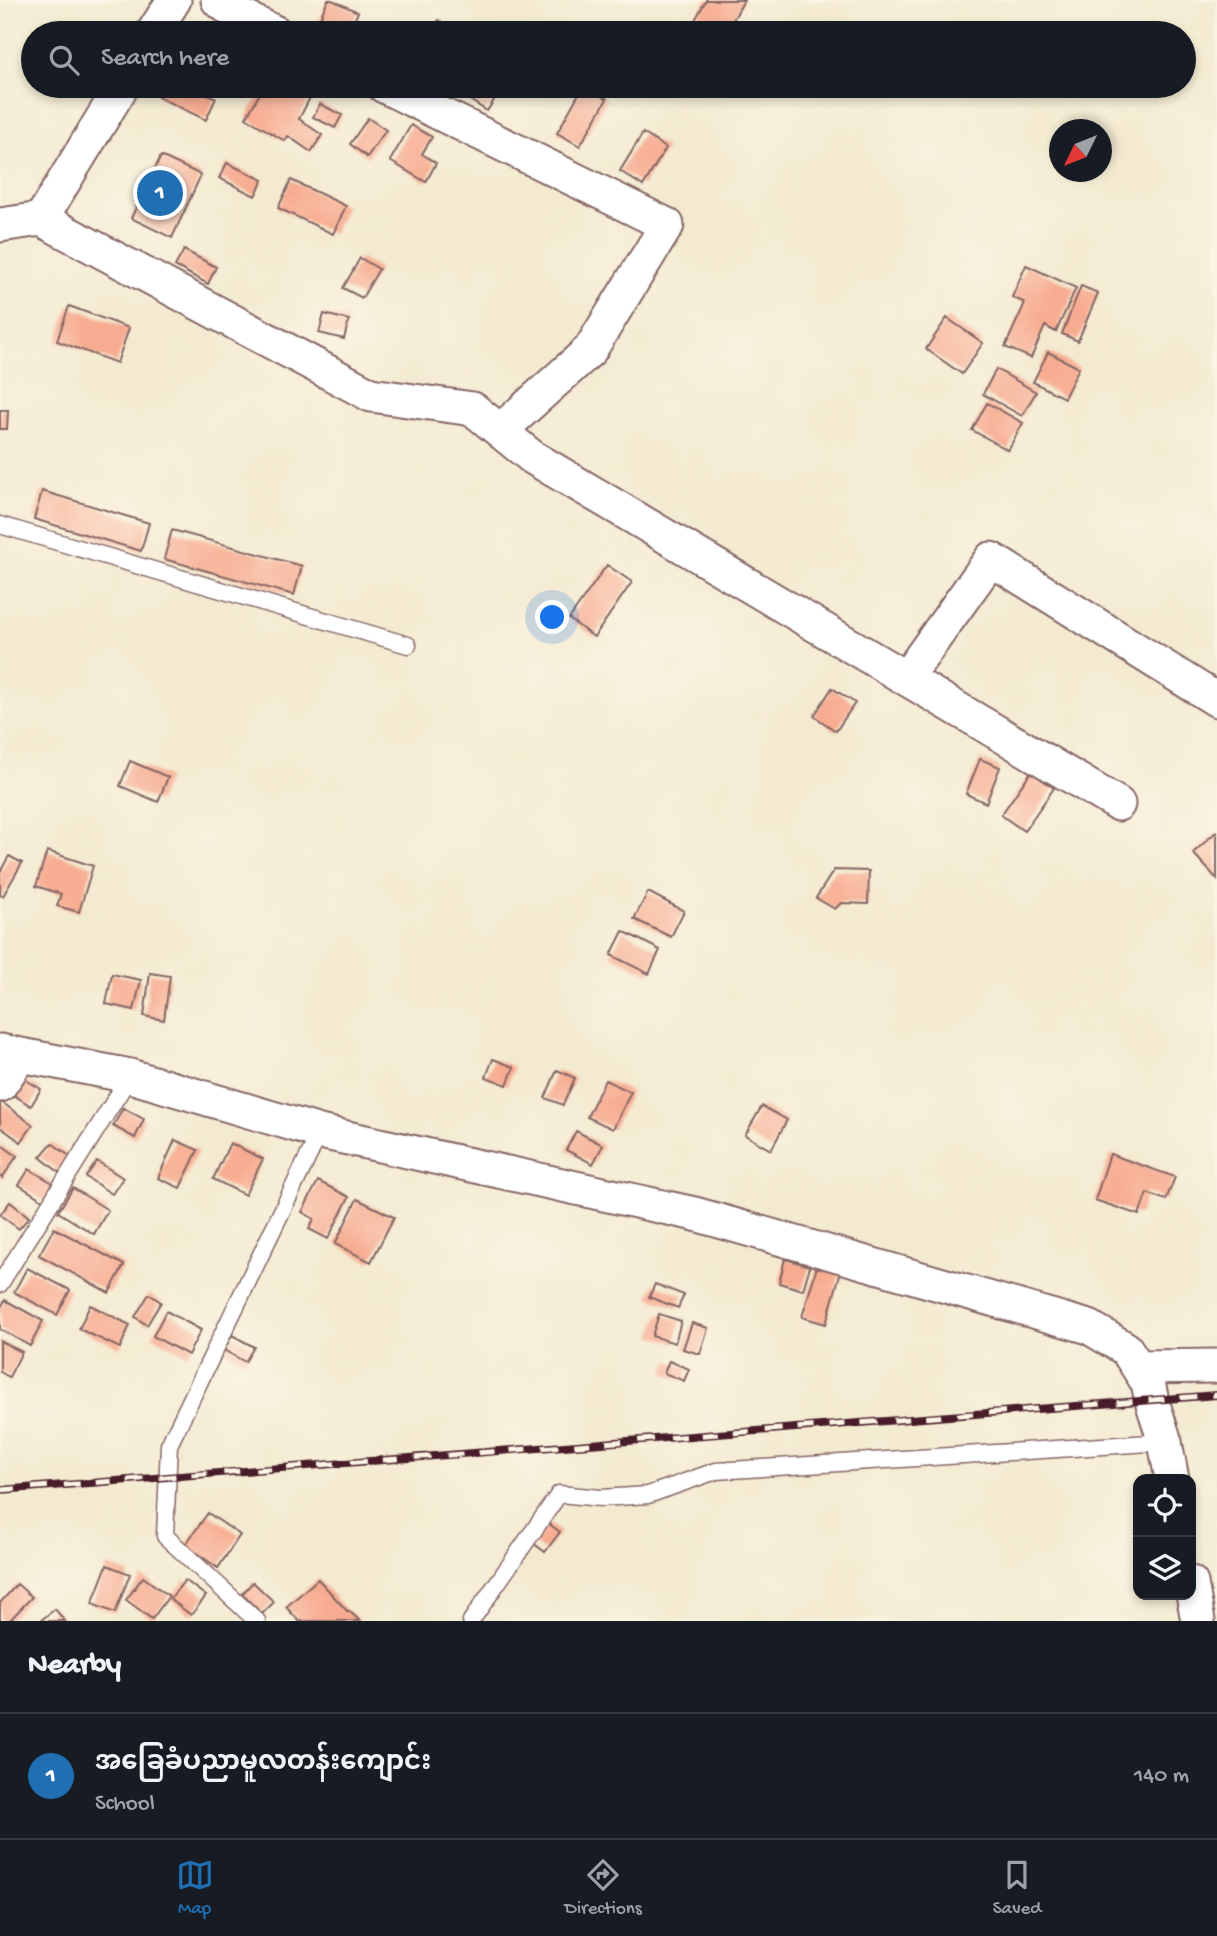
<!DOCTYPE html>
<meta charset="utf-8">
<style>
body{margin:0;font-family:"Gochi Hand","Noto Sans Myanmar",sans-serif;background:#20242c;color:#f1f3f6}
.controls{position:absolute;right:21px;bottom:21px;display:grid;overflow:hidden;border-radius:14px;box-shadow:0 4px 10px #0003}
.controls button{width:63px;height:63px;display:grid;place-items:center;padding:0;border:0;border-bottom:2px solid #363941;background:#171b24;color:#f1f3f6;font:35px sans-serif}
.compass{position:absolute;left:1049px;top:119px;width:63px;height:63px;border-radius:50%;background:#171b24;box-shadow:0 4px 10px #0003;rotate:227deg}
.you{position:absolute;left:553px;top:618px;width:24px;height:24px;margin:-18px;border:5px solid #fff;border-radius:50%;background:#1a73e8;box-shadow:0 0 0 10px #1a73e833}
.badge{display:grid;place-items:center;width:46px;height:46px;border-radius:50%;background:#1f6fb2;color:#fff;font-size:23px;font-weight:700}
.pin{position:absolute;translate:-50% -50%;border:4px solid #fff;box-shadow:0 2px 7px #0006}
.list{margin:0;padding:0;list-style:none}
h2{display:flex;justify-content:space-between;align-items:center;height:91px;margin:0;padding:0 28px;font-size:30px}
h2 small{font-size:23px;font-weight:400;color:#9ea1a6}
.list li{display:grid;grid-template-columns:46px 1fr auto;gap:21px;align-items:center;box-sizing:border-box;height:126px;padding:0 28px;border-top:2px solid #363941}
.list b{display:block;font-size:26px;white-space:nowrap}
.list p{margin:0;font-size:23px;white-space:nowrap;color:#9ea1a6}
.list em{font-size:23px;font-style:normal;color:#9ea1a6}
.icon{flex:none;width:38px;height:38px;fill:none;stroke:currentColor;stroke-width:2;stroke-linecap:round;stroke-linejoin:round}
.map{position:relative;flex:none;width:1217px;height:1621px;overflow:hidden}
.search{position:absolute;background:#171b24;box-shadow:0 4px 10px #0003;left:21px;right:21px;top:21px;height:77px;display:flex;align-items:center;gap:18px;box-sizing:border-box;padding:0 24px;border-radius:38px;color:#9ea1a6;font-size:26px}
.sheet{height:217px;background:#171b24}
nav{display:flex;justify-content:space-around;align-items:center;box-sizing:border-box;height:98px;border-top:2px solid #363941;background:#171b24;font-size:19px;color:#9ea1a6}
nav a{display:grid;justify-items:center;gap:4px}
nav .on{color:#1f6fb2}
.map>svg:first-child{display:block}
.building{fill:#f7ac91}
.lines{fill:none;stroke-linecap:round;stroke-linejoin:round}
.lane-casing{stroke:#856665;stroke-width:19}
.street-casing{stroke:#856665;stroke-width:37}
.lane{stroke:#fff;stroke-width:16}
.street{stroke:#fff;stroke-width:33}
.rail-casing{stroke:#4a1f2b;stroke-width:8}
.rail{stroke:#fcf5e5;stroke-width:5;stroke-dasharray:16;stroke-linecap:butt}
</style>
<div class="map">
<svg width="1217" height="1621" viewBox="0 0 1217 1621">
<rect width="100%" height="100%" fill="#fcf5e5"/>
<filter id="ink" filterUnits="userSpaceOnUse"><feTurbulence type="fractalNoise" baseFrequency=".0143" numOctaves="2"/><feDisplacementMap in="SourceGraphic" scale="14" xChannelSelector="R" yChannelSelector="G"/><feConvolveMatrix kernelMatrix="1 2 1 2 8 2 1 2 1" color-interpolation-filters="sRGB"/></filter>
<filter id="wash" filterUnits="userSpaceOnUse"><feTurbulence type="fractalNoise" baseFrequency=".00686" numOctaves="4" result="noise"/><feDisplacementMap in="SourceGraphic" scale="28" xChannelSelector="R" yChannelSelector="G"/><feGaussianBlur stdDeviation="1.57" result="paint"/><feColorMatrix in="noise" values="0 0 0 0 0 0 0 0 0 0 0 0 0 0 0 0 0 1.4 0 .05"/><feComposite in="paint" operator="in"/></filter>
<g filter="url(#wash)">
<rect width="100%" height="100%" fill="#f3ead0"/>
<g id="blocks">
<path class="building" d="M328,0H332L358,12L349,33L319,20Z
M706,0H744L726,33H698L690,29Z
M439,20L460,33H431Z
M164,86H191L216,98L206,120L158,97Z
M264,86H316L299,119L322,135L311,152L288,136L285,141L246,118Z
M468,86H503L487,111L462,95Z
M583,86L607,99L580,146L557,133Z
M320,104L342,115L335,128L313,117Z
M368,118L386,130L367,157L350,144Z
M411,125L432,137L422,154L436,163L426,182L390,161Z
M643,133L666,148L643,186L620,171Z
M161,156L201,175L172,238L131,218Z
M227,163L263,180L255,196L219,178Z
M291,180L346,206L333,234L278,208Z
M184,250L216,267L208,284L175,266Z
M360,258L379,269L362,298L343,288Z
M1026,265L1076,288L1056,332L1045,326L1031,358L1005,347L1025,303L1012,297Z
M1081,286L1098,293L1078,341L1062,334Z
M69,306L129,328L117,363L57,341Z
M324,314L349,320L344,339L319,333Z
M947,318L983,343L962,374L926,349Z
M1048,352L1079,368L1064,398L1033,382Z
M996,369L1036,392L1022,416L983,394Z
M987,403L1023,423L1008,450L972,430Z
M0,410H8L7,429H0Z
M42,491L149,523L141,551L34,519Z
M172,530L302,566L294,595L164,559Z
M607,565L632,582L594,637L569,619Z
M832,688L855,703L836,731L814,716Z
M980,759L1000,767L986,803L966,794Z
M130,761L168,777L158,802L120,786Z
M1031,772L1054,788L1024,831L1001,815Z
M1217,831V879L1193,853Z
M47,851L93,866L79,912L57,906L61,894L36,886Z
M9,856L22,863L3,896L0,895V872Z
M834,870L869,871L868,904L841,903L835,909L816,898Z
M648,892L684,911L671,937L634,919Z
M623,931L660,950L649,974L611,955Z
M150,973L170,976L164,1020L144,1016Z
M112,974L141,980L134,1010L106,1004Z
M493,1059L514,1067L507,1085L486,1077Z
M557,1070L575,1078L563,1105L545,1098Z
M19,1076L41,1089L31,1106L9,1092Z
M605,1080L631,1092L613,1129L587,1117Z
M0,1101L33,1125L21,1142L0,1127Z
M762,1106L787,1120L771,1150L745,1135Z
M123,1108L144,1119L135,1138L113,1126Z
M576,1131L603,1145L593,1164L566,1150Z
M175,1140L198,1150L180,1188L158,1178Z
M52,1143L72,1158L60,1173L40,1157Z
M230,1143L263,1159L245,1195L213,1179Z
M0,1144L17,1156L2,1178L0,1176Z
M1110,1154L1175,1177L1166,1200L1147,1193L1139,1215L1095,1200Z
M97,1161L123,1178L112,1194L86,1177Z
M29,1169L56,1185L46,1202L19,1185Z
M318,1181L349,1197L328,1239L309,1229L314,1219L302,1212Z
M73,1188L108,1210L94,1234L58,1212Z
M357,1199L394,1217L371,1262L335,1244Z
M10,1202L29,1217L19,1229L0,1215Z
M54,1228L124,1265L109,1293L39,1255Z
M785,1259L810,1266L803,1290L779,1283Z
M819,1260L842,1267L826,1324L802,1317Z
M27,1268L70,1290L57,1315L14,1292Z
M655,1284L684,1295L678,1308L649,1297Z
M149,1294L161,1302L147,1325L135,1317Z
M5,1300L43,1321L30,1346L0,1329V1309Z
M90,1305L130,1325L120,1348L79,1329Z
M166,1311L201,1330L188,1355L153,1336Z
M659,1314L681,1321L675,1343L652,1336Z
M692,1323L708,1328L700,1354L683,1349Z
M232,1335L254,1347L245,1362L224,1350Z
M0,1341L22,1352L9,1377L0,1372Z
M669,1361L689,1369L684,1381L664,1373Z
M208,1513L240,1535L218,1568L185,1545Z
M548,1523L560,1532L545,1552L533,1543Z
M107,1565L130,1574L115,1613L92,1604Z
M143,1577L169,1596L152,1619L126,1600Z
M318,1579L348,1612L349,1611L360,1621H299L286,1607Z
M185,1580L206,1596L191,1615L170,1599Z
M253,1582L274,1602L262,1614L242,1594Z
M17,1584L32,1597L9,1621H2L0,1619V1603Z
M55,1609L65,1621H40Z"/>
</g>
</g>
<g filter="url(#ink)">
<use href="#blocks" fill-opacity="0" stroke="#856665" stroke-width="2"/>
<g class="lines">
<g class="lane-casing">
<path id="lane" d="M0,525L408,645
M0,1284L130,1076
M257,1621L165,1536L169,1445L320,1132
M471,1621L559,1494L601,1498L648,1495L716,1471L1165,1442"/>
</g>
<g class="street-casing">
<path id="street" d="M218,0L235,13L276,33
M153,33L174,0
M384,86L667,225L590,350L500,431
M41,219L122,86
M0,225L41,219L371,395L473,409L532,457L1118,804
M906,678L991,559L1217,700
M0,1051L130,1076L320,1132L695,1214L1089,1327L1126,1349L1148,1383L1152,1401L1165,1442L1172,1479
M0,1085L20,1056
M1138,1367L1217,1366
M1191,1583L1198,1621"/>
</g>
<use href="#lane" class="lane"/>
<use href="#street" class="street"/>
<g class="rail-casing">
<path id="rail" d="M0,1490L1217,1395"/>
</g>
<use href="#rail" class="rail"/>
</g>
</g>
</svg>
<div class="controls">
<button><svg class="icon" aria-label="locate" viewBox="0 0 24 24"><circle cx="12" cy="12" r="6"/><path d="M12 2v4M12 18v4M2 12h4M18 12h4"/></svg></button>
<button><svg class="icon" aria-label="layers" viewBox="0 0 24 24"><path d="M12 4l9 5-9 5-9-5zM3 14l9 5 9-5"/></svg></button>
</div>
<svg class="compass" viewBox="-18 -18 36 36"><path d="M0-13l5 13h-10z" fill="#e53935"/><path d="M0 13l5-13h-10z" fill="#9ea1a6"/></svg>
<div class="you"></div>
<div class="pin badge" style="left:160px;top:193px">1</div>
<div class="search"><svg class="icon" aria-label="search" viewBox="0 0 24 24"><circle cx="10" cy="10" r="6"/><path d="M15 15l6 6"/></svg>Search here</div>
</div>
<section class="sheet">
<h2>Nearby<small></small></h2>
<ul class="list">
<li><span class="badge">1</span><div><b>အခြေခံပညာမူလတန်းကျောင်း</b><p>School</p></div><em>140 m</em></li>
</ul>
</section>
<nav>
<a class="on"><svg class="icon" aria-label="map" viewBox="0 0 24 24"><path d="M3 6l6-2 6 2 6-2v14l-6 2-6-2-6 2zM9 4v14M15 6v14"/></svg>Map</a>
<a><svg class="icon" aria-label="directions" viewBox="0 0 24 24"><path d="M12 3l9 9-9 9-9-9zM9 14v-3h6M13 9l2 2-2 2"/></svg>Directions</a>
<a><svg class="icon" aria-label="saved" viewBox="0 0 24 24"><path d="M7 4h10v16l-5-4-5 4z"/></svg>Saved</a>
</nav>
